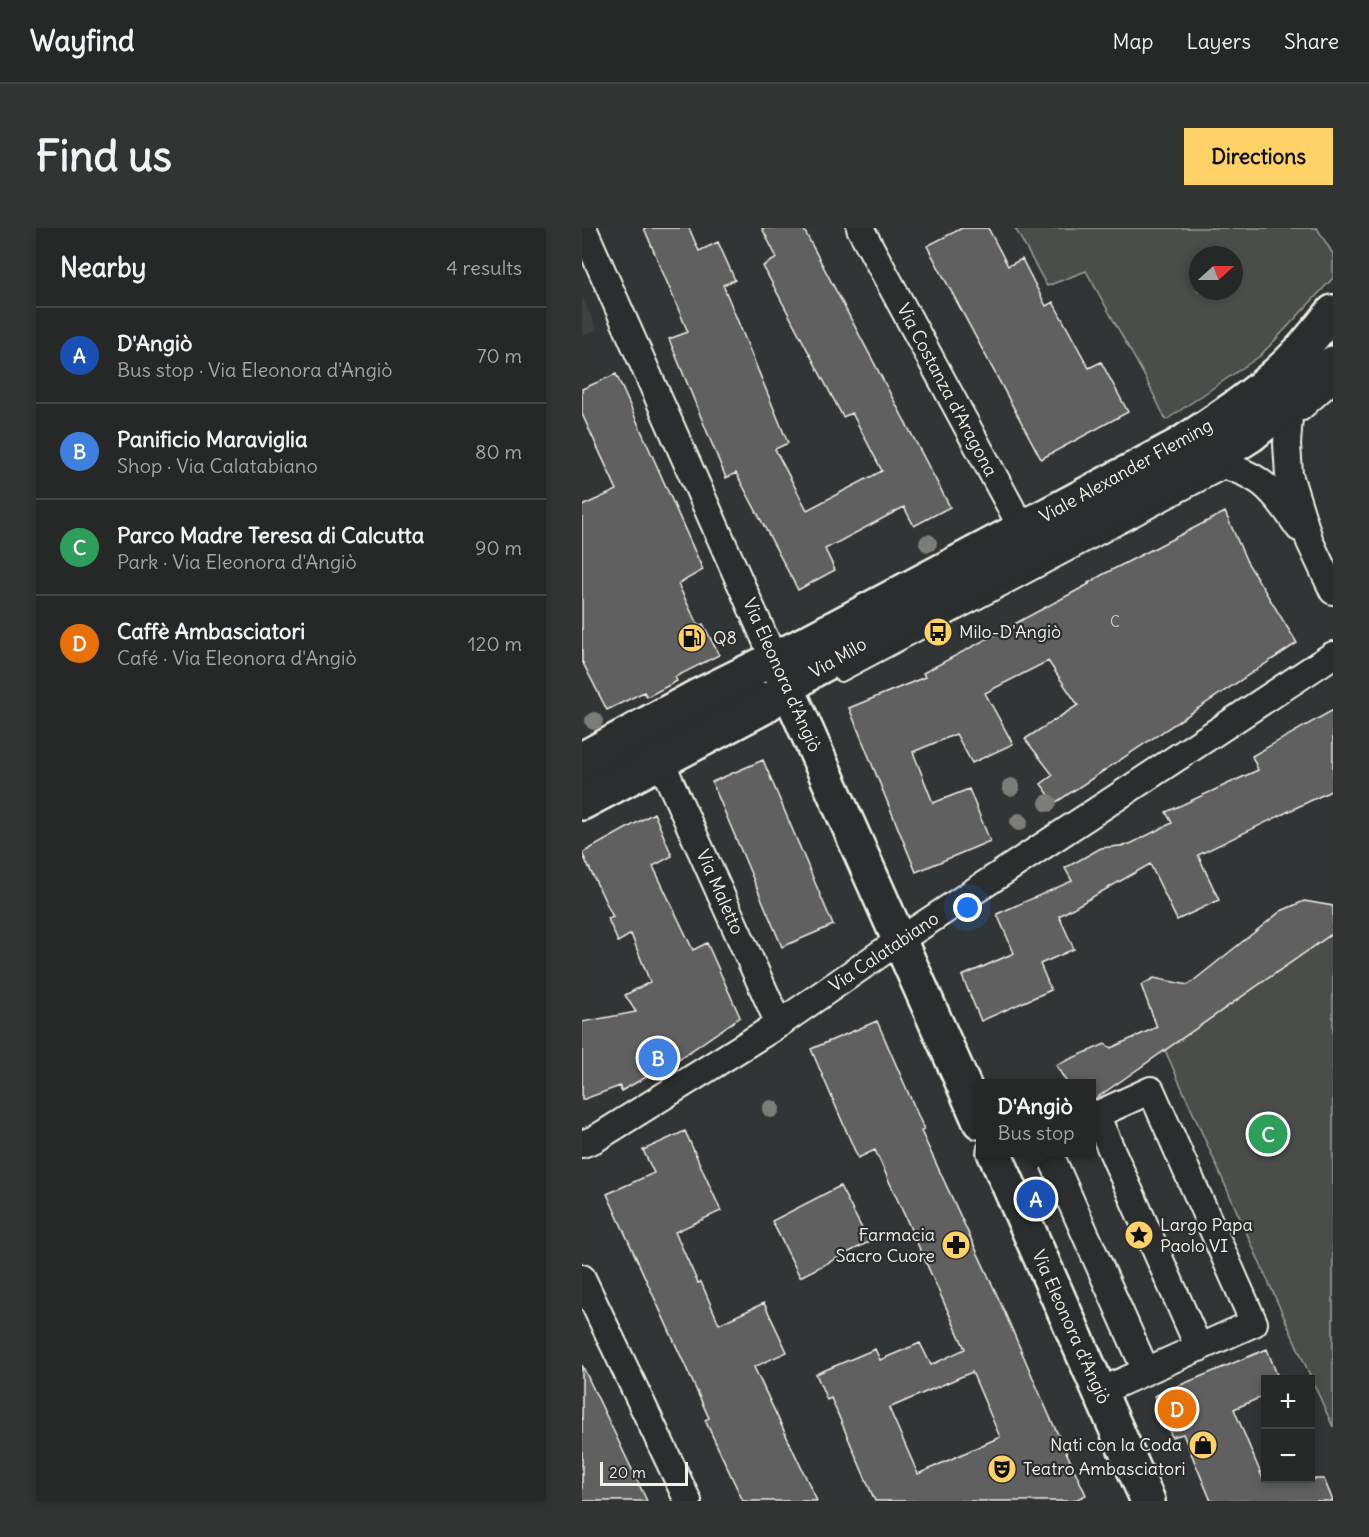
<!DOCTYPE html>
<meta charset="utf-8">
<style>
body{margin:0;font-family:Delius,sans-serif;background:#323434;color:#f1f3f6}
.controls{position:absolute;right:18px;bottom:18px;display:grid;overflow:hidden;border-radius:0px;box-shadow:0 3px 9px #0003}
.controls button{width:54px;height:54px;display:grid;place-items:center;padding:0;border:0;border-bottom:2px solid #424445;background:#262828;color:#f1f3f6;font:30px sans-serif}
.compass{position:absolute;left:607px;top:18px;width:54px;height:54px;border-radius:50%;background:#262828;box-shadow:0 3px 9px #0003;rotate:69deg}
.scale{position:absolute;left:18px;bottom:15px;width:88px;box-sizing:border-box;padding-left:6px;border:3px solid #f4f1e8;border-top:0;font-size:16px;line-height:21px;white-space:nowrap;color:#f4f1e8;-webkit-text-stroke:4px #2a2d2e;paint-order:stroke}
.you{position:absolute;left:386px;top:680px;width:21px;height:21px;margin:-15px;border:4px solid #fff;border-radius:50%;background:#1a73e8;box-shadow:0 0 0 9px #1a73e833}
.badge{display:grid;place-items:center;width:39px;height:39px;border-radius:50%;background:#ffd166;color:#fff;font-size:20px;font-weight:700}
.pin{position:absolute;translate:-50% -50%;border:3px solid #fff;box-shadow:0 2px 6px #0006}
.popup{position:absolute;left:394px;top:851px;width:120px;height:78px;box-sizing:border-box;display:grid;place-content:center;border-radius:0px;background:#262828;filter:drop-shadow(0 2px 4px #0005);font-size:20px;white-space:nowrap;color:#a4a6a8}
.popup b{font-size:22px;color:#f1f3f6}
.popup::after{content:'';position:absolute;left:50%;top:100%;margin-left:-12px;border:12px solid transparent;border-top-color:#262828}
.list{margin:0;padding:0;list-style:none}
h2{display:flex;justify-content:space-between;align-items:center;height:78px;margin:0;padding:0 24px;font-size:26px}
h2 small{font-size:20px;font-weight:400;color:#a4a6a8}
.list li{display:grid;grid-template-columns:39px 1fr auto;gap:18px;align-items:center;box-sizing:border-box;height:96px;padding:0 24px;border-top:2px solid #424445}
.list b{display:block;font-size:22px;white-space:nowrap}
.list p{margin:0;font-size:20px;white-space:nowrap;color:#a4a6a8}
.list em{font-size:20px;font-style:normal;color:#a4a6a8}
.map{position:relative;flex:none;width:751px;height:1273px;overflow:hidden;border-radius:0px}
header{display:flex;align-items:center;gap:36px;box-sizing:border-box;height:84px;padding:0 30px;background:#262828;border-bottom:2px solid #424445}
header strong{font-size:28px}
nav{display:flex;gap:33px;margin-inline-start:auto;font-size:21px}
.intro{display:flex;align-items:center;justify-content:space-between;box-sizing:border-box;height:144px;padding:0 36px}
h1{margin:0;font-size:42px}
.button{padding:15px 27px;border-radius:0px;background:#ffd166;color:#111;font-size:21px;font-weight:700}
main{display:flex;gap:36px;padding:0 36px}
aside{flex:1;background:#262828;border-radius:0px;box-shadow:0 3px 9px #0003}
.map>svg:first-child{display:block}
.built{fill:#404242}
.green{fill:#4b4d4c;stroke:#a09f9a;stroke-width:1.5;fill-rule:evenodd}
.building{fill:#5f605f;stroke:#f4f1e8;stroke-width:1.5;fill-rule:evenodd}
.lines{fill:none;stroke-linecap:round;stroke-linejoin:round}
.service-casing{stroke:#f4f1e8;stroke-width:18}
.minor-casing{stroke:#f4f1e8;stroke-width:30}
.secondary-casing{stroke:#f4f1e8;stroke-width:38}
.service{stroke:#2a2d2e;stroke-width:14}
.minor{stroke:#2a2d2e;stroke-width:26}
.secondary{stroke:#2a2d2e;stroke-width:33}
.tree{fill:#7c7d79}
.labels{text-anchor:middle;stroke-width:4.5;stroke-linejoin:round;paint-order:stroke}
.number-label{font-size:15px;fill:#cfcdc6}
.street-label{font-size:18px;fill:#f4f1e8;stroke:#2a2d2e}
.poi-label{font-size:18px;fill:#f4f1e8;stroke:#2a2d2e;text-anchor:start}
</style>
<header>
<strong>Wayfind</strong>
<nav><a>Map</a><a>Layers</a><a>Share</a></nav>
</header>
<div class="intro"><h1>Find us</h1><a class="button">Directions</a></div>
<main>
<aside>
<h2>Nearby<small>4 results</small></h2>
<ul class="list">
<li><span class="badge" style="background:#1a4fb4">A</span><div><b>D'Angiò</b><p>Bus stop · Via Eleonora d'Angiò</p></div><em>70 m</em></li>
<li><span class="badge" style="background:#3f7fe0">B</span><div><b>Panificio Maraviglia</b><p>Shop · Via Calatabiano</p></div><em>80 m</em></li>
<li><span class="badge" style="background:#2e9e5b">C</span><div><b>Parco Madre Teresa di Calcutta</b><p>Park · Via Eleonora d'Angiò</p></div><em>90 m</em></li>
<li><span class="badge" style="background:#e8710a">D</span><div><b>Caffè Ambasciatori</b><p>Café · Via Eleonora d'Angiò</p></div><em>120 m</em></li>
</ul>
</aside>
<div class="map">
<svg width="751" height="1273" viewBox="0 0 751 1273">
<rect width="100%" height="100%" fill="#323535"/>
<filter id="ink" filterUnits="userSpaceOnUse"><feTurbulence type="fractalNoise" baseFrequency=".0167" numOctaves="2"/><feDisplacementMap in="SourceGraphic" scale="12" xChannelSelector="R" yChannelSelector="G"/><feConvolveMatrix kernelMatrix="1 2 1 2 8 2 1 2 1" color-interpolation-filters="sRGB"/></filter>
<g filter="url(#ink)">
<path class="built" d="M0,68L15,102L0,108Z"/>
<path class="green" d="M433,0H735L751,26V50L678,128L584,192L563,149L504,43L465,58ZM616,27H652V63H616Z
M751,705V1199L583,822Z"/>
<path class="building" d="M62,0H107L117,23L136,14L153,52L141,57L206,215L193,221L225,282L300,243L270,185L261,189L181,38L195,30L180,0H221L368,279L332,298L322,279L243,321L253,342L216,362L154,245L144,250L87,111L106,104Z
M380,0H406L426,38L440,31L464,78L471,74L507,140L519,134L546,184L459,231L345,18Z
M34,146L121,342L96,356L116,398L121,396L137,427L93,449L95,453L65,469L62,464L25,482L0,433V278L35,262L0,186V161Z
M643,284L665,334L715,415L473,575L459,556L471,547L443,511L496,477L466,433L403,465L431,516L390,535L374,506L331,524L351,575L387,561L408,613L334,644L267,480L343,449L341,445L507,356L506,355L520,347Z
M751,482V562L616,627L637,672L595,692L568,636L477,688L492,721L458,736L469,762L399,793L380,748L432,725L415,686L490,653L483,640L519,620L546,617L590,595L584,584L676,542L670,528Z
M181,532L251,697L200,719L130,554Z
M72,585L90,628L71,638L111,722L125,715L158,789L100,829L39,863L38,858L0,872V794L54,784L43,767L68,754L49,706L36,714L26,691L31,689L0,625Z
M722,673L751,678V705L513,871L510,870V855H485L474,837L523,816L529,820L575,799L559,757L572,750L606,757L699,683Z
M295,793L342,901L339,903L416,1069L467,1187L504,1267L491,1273H293L249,1170L245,1172L234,1146L293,1121L298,1132L338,1115L349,1137L383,1121L293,922L276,930L229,821ZM390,1144L418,1209L336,1246L307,1180Z
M103,903L139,983L93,1004L116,1055L119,1054L137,1096L182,1075L205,1124L172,1139L235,1273H161L123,1192L127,1190L25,966L72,945L61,922Z
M258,958L287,1014L218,1049L190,993Z
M685,1121L697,1152H684V1167L652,1181L681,1251H742L751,1273H629L601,1206L590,1209L572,1168Z
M0,1137L23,1185L65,1273H0Z"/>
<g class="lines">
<g class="service-casing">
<path id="service" d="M721,185L751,158
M259,446L648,240
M0,552L172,462H192"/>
</g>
<g class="minor-casing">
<path id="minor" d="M1,0L192,431
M278,0L448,315
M708,175L705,216L707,247L728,314L751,363
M628,233C645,238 662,243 677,253C693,264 706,284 717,300
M63,498L197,796
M510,885L514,887L569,862L672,1095L517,1164
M514,887L617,1120
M0,916L13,911L197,796L318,712L751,427
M467,924L564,1143
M0,1050L106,1273"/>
</g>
<g class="secondary-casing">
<path id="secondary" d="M198,443L398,894
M0,531L116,468L218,418L597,217C640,189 683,161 718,123C729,111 740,97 751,84
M0,575L180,480L230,443L424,338L628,233L669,207L708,175L751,135
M412,924L566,1273"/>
</g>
<use href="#service" class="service"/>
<use href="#minor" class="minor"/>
<use href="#secondary" class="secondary"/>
</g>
<g class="tree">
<circle cx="346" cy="315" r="9"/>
<circle cx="12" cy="493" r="9"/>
<circle cx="429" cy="559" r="9"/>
<circle cx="466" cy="575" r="9"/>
<circle cx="437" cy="594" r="9"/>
<circle cx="189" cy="881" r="9"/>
</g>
</g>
<defs>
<g id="bus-disc" transform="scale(1.5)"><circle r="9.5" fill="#ffd166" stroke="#2a2d2e"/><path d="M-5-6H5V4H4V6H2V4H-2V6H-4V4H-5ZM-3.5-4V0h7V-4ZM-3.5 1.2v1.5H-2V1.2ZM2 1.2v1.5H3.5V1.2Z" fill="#111"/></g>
<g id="fuel-disc" transform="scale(1.5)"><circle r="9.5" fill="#ffd166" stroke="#2a2d2e"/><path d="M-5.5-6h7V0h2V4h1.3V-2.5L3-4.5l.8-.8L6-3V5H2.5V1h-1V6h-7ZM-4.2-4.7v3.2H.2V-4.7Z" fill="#111"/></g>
<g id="sight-disc" transform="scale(1.5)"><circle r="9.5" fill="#ffd166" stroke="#2a2d2e"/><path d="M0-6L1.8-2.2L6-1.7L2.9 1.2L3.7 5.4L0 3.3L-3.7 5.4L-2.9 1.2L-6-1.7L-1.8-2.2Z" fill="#111"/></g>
<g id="pharmacy-disc" transform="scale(1.5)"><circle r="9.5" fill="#ffd166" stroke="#2a2d2e"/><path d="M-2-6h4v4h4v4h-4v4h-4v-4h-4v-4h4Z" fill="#111"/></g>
<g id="shop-disc" transform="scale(1.5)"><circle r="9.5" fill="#ffd166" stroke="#2a2d2e"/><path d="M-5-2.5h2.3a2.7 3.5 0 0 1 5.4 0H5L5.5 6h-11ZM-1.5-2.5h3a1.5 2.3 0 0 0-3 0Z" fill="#111"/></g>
<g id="theatre-disc" transform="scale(1.5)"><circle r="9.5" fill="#ffd166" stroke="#2a2d2e"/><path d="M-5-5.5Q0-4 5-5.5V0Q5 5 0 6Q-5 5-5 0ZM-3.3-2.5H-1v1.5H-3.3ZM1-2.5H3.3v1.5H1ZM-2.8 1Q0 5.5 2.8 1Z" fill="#111"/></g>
</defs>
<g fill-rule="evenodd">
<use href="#bus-disc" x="356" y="404"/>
<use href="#fuel-disc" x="110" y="410"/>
<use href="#sight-disc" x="557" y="1007"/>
<use href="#pharmacy-disc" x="374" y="1017"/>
<use href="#shop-disc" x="621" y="1217"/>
<use href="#theatre-disc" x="420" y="1241"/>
</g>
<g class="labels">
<g class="number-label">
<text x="533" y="399">C</text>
</g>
<g class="street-label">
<text transform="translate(365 162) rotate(62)" y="6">Via Costanza d'Aragona</text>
<text transform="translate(544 243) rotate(-29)" y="6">Viale Alexander Fleming</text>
<text transform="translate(256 430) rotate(-30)" y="6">Via Milo</text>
<text transform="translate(200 447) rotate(66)" y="6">Via Eleonora d'Angiò</text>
<text transform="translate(138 664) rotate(66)" y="6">Via Maletto</text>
<text transform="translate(302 724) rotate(-34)" y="6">Via Calatabiano</text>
<text transform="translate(489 1099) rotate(66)" y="6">Via Eleonora d'Angiò</text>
</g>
<g class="poi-label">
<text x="377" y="410">Milo-D'Angiò</text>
<text x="131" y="416">Q8</text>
<text x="578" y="1003">Largo Papa<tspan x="578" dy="21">Paolo VI</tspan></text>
<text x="353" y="1013" text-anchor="end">Farmacia<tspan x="353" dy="21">Sacro Cuore</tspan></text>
<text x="600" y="1223" text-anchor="end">Nati con la Coda</text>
<text x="441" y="1247">Teatro Ambasciatori</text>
</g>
</g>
</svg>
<div class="controls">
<button>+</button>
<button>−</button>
</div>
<svg class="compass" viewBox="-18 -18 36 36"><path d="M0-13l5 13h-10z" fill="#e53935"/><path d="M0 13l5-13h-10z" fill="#a4a6a8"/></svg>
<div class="scale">20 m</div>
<div class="you"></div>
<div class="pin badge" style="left:454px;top:971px;background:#1a4fb4">A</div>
<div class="popup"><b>D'Angiò</b>Bus stop</div>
<div class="pin badge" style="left:76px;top:830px;background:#3f7fe0">B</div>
<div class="pin badge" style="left:686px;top:906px;background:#2e9e5b">C</div>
<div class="pin badge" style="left:595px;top:1181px;background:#e8710a">D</div>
</div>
</main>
